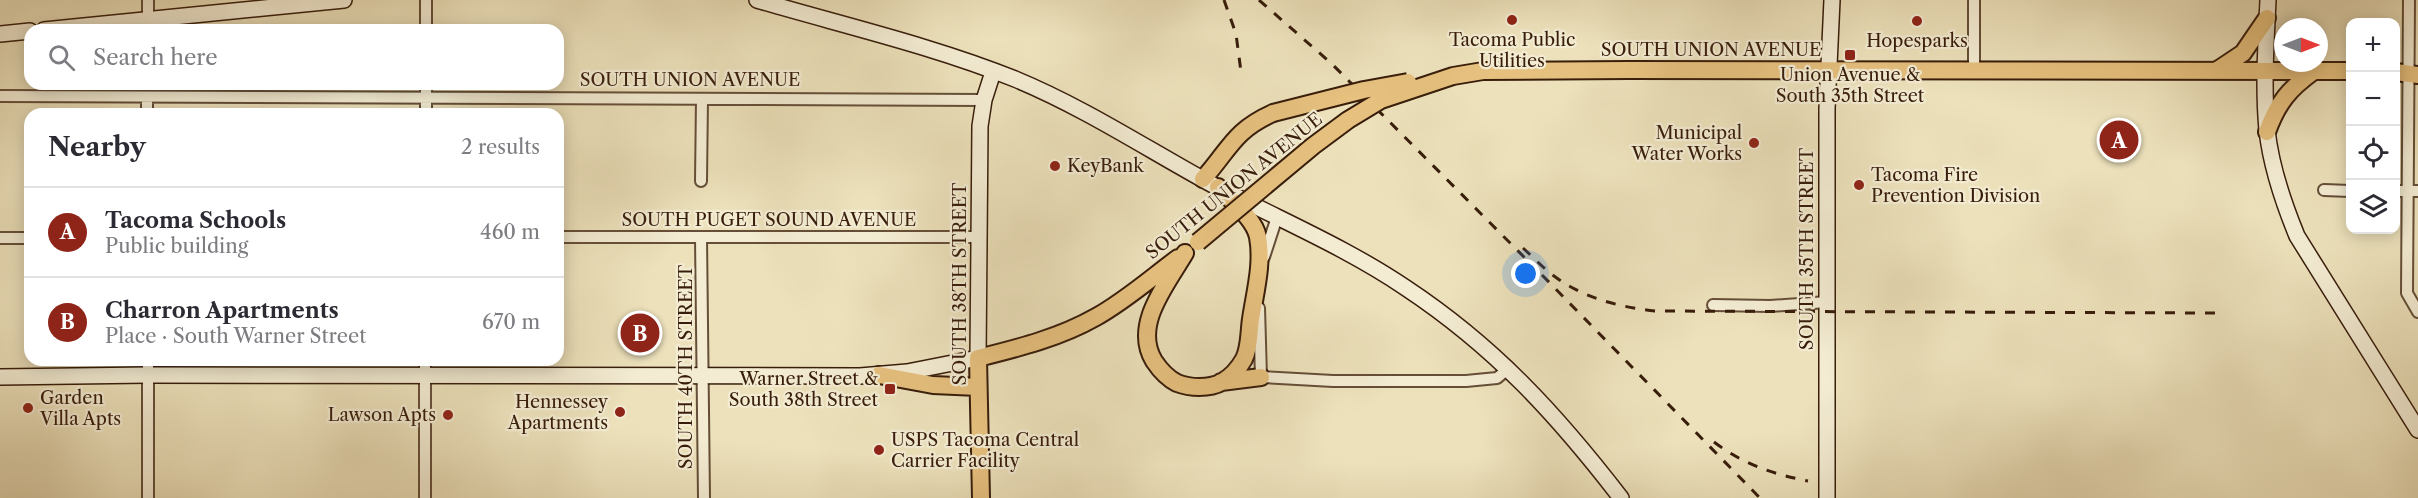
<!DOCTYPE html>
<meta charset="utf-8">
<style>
body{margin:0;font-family:"Libre Caslon Text",serif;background:#f7f7f7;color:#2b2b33}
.controls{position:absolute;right:18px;top:18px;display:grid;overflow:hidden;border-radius:12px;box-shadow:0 3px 15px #0003}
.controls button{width:54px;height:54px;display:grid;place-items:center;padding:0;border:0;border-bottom:2px solid #e1e1e2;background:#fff;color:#2b2b33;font:30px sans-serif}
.compass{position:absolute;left:2274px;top:18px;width:54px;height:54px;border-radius:50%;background:#fff;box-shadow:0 3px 15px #0003;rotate:90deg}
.you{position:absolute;left:1526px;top:274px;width:21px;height:21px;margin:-15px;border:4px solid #fff;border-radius:50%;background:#1a73e8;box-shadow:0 0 0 9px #1a73e833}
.badge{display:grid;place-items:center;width:39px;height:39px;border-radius:50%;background:#8f2418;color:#fff;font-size:20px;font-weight:700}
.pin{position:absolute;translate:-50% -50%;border:3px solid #fff;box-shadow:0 2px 6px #0006}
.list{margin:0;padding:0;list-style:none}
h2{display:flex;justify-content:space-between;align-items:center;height:78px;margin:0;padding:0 24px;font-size:26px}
h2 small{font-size:20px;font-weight:400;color:#7c7c81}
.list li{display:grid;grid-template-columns:39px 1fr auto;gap:18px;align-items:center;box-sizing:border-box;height:90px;padding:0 24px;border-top:2px solid #e1e1e2}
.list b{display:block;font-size:22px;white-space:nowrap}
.list p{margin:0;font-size:20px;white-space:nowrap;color:#7c7c81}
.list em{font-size:20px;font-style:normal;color:#7c7c81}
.icon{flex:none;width:33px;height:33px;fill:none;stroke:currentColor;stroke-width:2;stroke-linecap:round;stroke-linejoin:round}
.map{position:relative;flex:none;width:2418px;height:498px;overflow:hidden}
.search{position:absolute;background:#fff;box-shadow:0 3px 15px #0003;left:24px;top:24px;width:540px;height:66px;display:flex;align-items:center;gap:15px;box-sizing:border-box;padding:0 21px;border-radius:18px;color:#7c7c81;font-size:22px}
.panel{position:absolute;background:#fff;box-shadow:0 3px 15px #0003;left:24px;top:108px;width:540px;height:258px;border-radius:18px}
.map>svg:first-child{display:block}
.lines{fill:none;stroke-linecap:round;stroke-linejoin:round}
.street-casing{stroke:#654e37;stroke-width:14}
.secondary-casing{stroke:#381d0b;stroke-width:18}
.primary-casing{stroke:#381d0b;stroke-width:20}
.street{stroke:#f3ecd3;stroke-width:10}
.secondary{stroke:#f3ecd3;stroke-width:15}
.primary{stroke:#e6c07e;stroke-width:16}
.rail{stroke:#381d0b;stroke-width:3;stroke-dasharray:10 10;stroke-linecap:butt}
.primary-bridge-casing{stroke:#381d0b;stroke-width:20;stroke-linecap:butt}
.primary-bridge{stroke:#e6c07e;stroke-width:16}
.poi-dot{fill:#8f2418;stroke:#f3ecd3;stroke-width:2}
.labels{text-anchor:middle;stroke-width:4.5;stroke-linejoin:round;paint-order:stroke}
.poi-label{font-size:18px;fill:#381d0b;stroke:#f3ecd3;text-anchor:end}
.street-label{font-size:18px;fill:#381d0b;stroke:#f3ecd3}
</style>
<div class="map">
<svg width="2418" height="498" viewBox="0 0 2418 498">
<rect width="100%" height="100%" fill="#ece1bb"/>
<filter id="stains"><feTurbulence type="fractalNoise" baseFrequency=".00333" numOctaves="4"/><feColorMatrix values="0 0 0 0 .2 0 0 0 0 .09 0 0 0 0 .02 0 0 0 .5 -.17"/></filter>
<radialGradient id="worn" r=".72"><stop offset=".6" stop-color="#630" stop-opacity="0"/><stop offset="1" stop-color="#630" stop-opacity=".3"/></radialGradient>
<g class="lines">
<g class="street-casing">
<path id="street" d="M148,0V20
M426,0V30
M1974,0V70
M2409,0L2407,293L2418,312
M0,96L984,100
M147,97V114
M426,114V84
M701,181L702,99
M2324,190L2350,191
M2396,191H2418
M558,237H980
M701,237L704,498
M0,238H30
M1264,257L1277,217
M1713,305L1770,306L1827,302
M1259,308L1261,377L1333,381H1466L1497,378L1509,368
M148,360V498
M425,360V498"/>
</g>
<g class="secondary-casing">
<path id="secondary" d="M757,0C842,25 933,46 1015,79C1085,108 1147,149 1213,185
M2268,0C2266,43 2263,87 2267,130C2271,167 2283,202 2297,236L2418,430
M44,30L344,0
M0,34L30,31
M1237,197C1294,226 1353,252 1406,288C1495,347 1557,415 1621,498
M0,377L148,375L860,376L907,372L978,358L980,126L984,100L993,72
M1827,498V109L1832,0"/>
</g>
<g class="primary-casing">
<path id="primary" d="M1629,70L2350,71
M2216,71L2243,53L2267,18
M2396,72L2418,75
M2267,132C2278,102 2289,89 2314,71
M1203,179C1230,149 1233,131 1273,113
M1185,253C1167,284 1132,325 1154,361C1160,370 1167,378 1177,383C1190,388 1209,389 1222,382C1231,377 1239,368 1244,359C1250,347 1249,332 1251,319C1255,292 1263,264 1258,237C1254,218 1231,201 1218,187
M879,375L933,385L978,387
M1221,382L1261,377
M981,498L978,358C1018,348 1059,338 1096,317C1125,301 1151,278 1178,258"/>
</g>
<use href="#street" class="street"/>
<use href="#secondary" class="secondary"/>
<use href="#primary" class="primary"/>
<path class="rail" d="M1224,0L1236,34L1241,72
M1259,0L1332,64L1525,258
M1523,248C1533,257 1543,268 1554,276C1583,298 1619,307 1655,311L2220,313
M1542,275L1760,498
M1714,442C1743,464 1772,474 1808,481"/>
<g class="primary-bridge-casing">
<path id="primary-bridge" d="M1273,113L1364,90L1408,82
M1198,242L1313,146L1348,120L1381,100L1453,76L1483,71L1629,70"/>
</g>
<use href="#primary-bridge" class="primary-bridge"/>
</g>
<g class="poi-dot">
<circle cx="1512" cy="20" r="6"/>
<circle cx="1917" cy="21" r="6"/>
<rect x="1844" y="49" width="12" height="12" rx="3"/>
<circle cx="1754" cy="143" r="6"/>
<circle cx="1055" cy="166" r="6"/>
<circle cx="1859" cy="185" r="6"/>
<rect x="884" y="383" width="12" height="12" rx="3"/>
<circle cx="28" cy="408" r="6"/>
<circle cx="620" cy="412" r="6"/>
<circle cx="448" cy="415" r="6"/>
<circle cx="879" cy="450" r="6"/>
</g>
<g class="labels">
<g class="poi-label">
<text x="1512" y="46" text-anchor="middle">Tacoma Public<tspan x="1512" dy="21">Utilities</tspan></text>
<text x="1917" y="47" text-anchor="middle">Hopesparks</text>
<text x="1850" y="81" text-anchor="middle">Union Avenue &amp;<tspan x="1850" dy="21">South 35th Street</tspan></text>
<text x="1742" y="139">Municipal<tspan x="1742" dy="21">Water Works</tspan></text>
<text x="1067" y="172" text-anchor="start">KeyBank</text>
<text x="1871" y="181" text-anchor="start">Tacoma Fire<tspan x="1871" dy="21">Prevention Division</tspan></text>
<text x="878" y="385">Warner Street &amp;<tspan x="878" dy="21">South 38th Street</tspan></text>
<text x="40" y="404" text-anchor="start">Garden<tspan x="40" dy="21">Villa Apts</tspan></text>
<text x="608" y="408">Hennessey<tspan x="608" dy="21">Apartments</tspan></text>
<text x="436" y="421">Lawson Apts</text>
<text x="891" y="446" text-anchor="start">USPS Tacoma Central<tspan x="891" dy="21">Carrier Facility</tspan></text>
</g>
<g class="street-label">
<text x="1711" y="56">SOUTH UNION AVENUE</text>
<text x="690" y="86">SOUTH UNION AVENUE</text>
<text transform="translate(1234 186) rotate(-39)" y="6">SOUTH UNION AVENUE</text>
<text x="769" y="226">SOUTH PUGET SOUND AVENUE</text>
<text transform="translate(1807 249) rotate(-90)" y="6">SOUTH 35TH STREET</text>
<text transform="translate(960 284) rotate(-90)" y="6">SOUTH 38TH STREET</text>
<text transform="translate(686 367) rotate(-90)" y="6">SOUTH 40TH STREET</text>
</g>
</g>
<rect width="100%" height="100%" filter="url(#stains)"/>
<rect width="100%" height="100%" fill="url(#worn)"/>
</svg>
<div class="controls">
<button>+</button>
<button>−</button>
<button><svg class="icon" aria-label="locate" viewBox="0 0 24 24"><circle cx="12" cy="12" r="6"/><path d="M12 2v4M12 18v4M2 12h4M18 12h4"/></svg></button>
<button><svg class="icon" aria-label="layers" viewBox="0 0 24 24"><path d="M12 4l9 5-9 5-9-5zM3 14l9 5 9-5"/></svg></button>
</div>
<svg class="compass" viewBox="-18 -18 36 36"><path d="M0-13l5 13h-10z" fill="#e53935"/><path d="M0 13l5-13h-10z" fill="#7c7c81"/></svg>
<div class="you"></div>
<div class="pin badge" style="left:2119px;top:140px">A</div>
<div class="pin badge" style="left:640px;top:333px">B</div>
<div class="search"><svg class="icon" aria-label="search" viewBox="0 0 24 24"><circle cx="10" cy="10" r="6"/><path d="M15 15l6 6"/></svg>Search here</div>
<section class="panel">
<h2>Nearby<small>2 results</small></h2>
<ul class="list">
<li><span class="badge">A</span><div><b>Tacoma Schools</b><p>Public building</p></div><em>460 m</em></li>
<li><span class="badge">B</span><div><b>Charron Apartments</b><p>Place · South Warner Street</p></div><em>670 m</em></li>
</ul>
</section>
</div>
